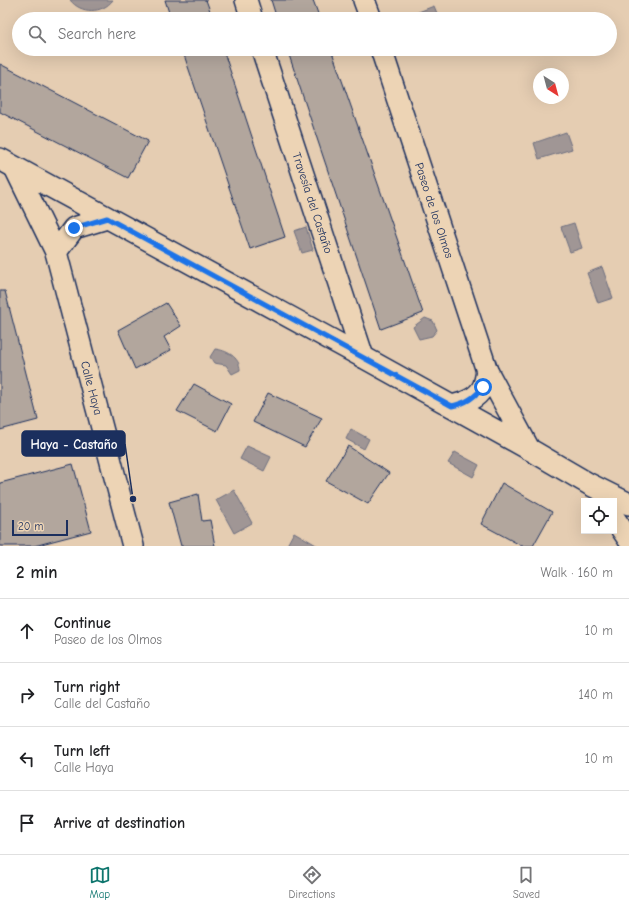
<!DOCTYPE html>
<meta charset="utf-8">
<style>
body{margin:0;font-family:"Comic Neue",sans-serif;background:#f2f2f2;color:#202124}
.controls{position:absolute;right:12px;bottom:12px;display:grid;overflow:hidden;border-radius:0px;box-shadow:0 4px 16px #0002}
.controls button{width:36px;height:36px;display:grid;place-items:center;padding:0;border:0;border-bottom:1px solid #e0e0e0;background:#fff;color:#202124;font:20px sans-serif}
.compass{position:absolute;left:533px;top:68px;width:36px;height:36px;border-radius:50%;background:#fff;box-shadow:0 4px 16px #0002;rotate:144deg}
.scale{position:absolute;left:12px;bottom:10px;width:56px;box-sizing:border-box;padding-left:4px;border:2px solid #1b2f5e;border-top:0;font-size:11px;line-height:14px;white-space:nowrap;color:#1b2f5e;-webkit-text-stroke:3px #edd4b5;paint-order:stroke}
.stop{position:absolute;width:12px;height:12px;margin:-9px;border:3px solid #1a73e8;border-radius:50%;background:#fff}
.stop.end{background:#1a73e8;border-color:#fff;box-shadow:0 1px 4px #0008}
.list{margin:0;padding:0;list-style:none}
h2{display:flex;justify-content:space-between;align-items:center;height:52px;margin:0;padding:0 16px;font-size:17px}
h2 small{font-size:13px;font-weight:400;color:#757577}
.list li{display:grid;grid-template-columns:26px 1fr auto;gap:12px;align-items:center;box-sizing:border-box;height:64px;padding:0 16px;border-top:1px solid #e0e0e0}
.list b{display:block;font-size:15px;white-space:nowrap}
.list p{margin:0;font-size:13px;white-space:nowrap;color:#757577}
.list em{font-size:13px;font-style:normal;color:#757577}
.icon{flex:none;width:22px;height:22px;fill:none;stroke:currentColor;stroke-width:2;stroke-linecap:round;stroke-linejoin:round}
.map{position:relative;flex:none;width:629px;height:546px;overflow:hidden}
.search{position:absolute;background:#fff;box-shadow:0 4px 16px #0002;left:12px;right:12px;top:12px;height:44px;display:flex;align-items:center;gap:10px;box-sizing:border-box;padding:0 14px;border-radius:22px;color:#757577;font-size:15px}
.sheet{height:308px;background:#fff}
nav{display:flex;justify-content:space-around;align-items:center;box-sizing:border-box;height:56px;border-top:1px solid #e0e0e0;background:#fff;font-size:11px;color:#757577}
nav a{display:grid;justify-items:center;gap:2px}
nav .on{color:#0f766e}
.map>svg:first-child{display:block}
.water{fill:#a09695;stroke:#6b6d7f}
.building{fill:#b2a69d;stroke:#1b2f5e}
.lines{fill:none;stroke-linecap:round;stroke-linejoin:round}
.minor-casing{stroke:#1b2f5e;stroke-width:24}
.minor{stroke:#edd4b5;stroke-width:21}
.route{stroke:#1a73e8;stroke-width:5}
.labels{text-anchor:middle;stroke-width:4;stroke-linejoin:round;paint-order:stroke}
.street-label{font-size:12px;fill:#1b2f5e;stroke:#edd4b5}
.leader{fill:none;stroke:#1b2f5e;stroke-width:1.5}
.callout-dot{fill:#1b2f5e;stroke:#edd4b5;stroke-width:1.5}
.callout{fill:#1b2f5e;stroke:#1b2f5e;stroke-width:1.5}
.callout-label{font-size:13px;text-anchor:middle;font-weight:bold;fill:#fff}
</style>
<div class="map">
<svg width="629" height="546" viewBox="0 0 629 546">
<rect width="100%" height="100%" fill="#e5cdb2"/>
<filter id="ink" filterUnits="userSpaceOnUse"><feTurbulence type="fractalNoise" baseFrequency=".025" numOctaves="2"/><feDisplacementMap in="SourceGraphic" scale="8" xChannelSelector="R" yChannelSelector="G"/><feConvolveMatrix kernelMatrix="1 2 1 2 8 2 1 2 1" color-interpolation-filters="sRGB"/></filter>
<g filter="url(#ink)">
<path class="water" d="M70,0H113C102,14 81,14 70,0Z
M434,6L439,18L410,19L408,16Z
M566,132L572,149L539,159L534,143Z
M574,223L582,248L570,252L561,227Z
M306,227L313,250L302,253L294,231Z
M602,267L613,298L598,303L587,273Z
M425,318L433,321L437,330L432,336L419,339L413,327Z
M215,349C226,350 240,357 240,370L232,374L226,365L214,363L210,357Z
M351,429L369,439L364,449L346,439Z
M247,446L271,457L264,471L240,459Z
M455,452L479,465L473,477L448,463Z
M234,490L252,523L234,533L216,500Z
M294,532L318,546L287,545Z"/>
<path class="building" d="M165,0H206L213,19H171Z
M271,0H313L320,19H277Z
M182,49H223L285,237L250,249Z
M287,49H331L423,313L381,329Z
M0,64L148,141L128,178L0,112Z
M0,291H5L38,420L0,430Z
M166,303L181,326L164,337L171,350L135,369L118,330Z
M194,384L231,404L217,431L177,411Z
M268,393L322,418L305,447L253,422Z
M348,446L389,473L368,504L326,481Z
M73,464L91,531L34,546H0V483Z
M502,483L552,512L533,546H522L481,524Z
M198,494L202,521L210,520L215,546H181L169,502Z"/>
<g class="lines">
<g class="minor-casing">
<g id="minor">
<path d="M246,0L252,19"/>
<path d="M364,0L371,19"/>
<path id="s1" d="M262,49L363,357"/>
<path id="s2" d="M381,49L487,371L529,449L589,484L629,504"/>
<path d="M0,159L363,357L529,449"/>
<path id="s3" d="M15,168L56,252L133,546"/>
<path d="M56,252L74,228L107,218"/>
<path d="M452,406C464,403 477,399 483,387C485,383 486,376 487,371"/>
<path d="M614,518L629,540"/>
</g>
</g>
<use href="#minor" class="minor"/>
</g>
</g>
<g class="lines" filter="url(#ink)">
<path class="route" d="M74,228L107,218L452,406C466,403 474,398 483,387"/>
</g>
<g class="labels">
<g class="street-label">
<text dy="4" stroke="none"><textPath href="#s1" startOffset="162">Travesía del Castaño</textPath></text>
<text dy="4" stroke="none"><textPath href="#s2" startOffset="170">Paseo de los Olmos</textPath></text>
<text dy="4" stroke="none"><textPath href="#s3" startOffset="234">Calle Haya</textPath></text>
</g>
</g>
<path class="leader" d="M133 499L125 444"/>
<circle class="callout-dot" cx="133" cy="499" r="4"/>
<rect class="callout" x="22" y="431" width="103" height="25" rx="4"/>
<g class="callout-label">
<text x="74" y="449">Haya - Castaño</text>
</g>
</svg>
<div class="controls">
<button><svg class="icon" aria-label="locate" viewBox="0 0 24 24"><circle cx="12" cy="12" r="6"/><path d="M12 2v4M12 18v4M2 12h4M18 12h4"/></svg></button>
</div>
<svg class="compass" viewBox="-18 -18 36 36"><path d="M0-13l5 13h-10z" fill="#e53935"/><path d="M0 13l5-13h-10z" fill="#757577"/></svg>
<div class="scale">20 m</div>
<div class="stop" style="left:483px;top:387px"></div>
<div class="stop end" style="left:74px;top:228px"></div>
<div class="search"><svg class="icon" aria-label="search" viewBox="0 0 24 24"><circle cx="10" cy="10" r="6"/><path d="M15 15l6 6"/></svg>Search here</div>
</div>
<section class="sheet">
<h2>2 min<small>Walk · 160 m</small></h2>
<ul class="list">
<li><svg class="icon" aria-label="ahead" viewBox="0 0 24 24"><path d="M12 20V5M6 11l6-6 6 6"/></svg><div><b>Continue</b><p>Paseo de los Olmos</p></div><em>10 m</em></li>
<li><svg class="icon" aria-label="right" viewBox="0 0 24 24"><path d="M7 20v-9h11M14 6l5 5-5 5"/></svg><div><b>Turn right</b><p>Calle del Castaño</p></div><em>140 m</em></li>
<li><svg class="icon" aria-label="left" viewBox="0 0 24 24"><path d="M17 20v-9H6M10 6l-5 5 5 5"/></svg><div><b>Turn left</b><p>Calle Haya</p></div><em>10 m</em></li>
<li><svg class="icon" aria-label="arrive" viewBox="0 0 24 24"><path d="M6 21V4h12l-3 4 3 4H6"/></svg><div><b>Arrive at destination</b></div></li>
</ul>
</section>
<nav>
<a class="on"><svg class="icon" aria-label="map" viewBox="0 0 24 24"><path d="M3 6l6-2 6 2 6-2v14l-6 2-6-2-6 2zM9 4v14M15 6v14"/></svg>Map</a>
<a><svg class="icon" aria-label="directions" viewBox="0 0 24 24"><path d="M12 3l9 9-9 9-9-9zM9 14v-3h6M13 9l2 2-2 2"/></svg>Directions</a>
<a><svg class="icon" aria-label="saved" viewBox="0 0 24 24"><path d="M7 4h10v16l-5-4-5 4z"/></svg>Saved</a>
</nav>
